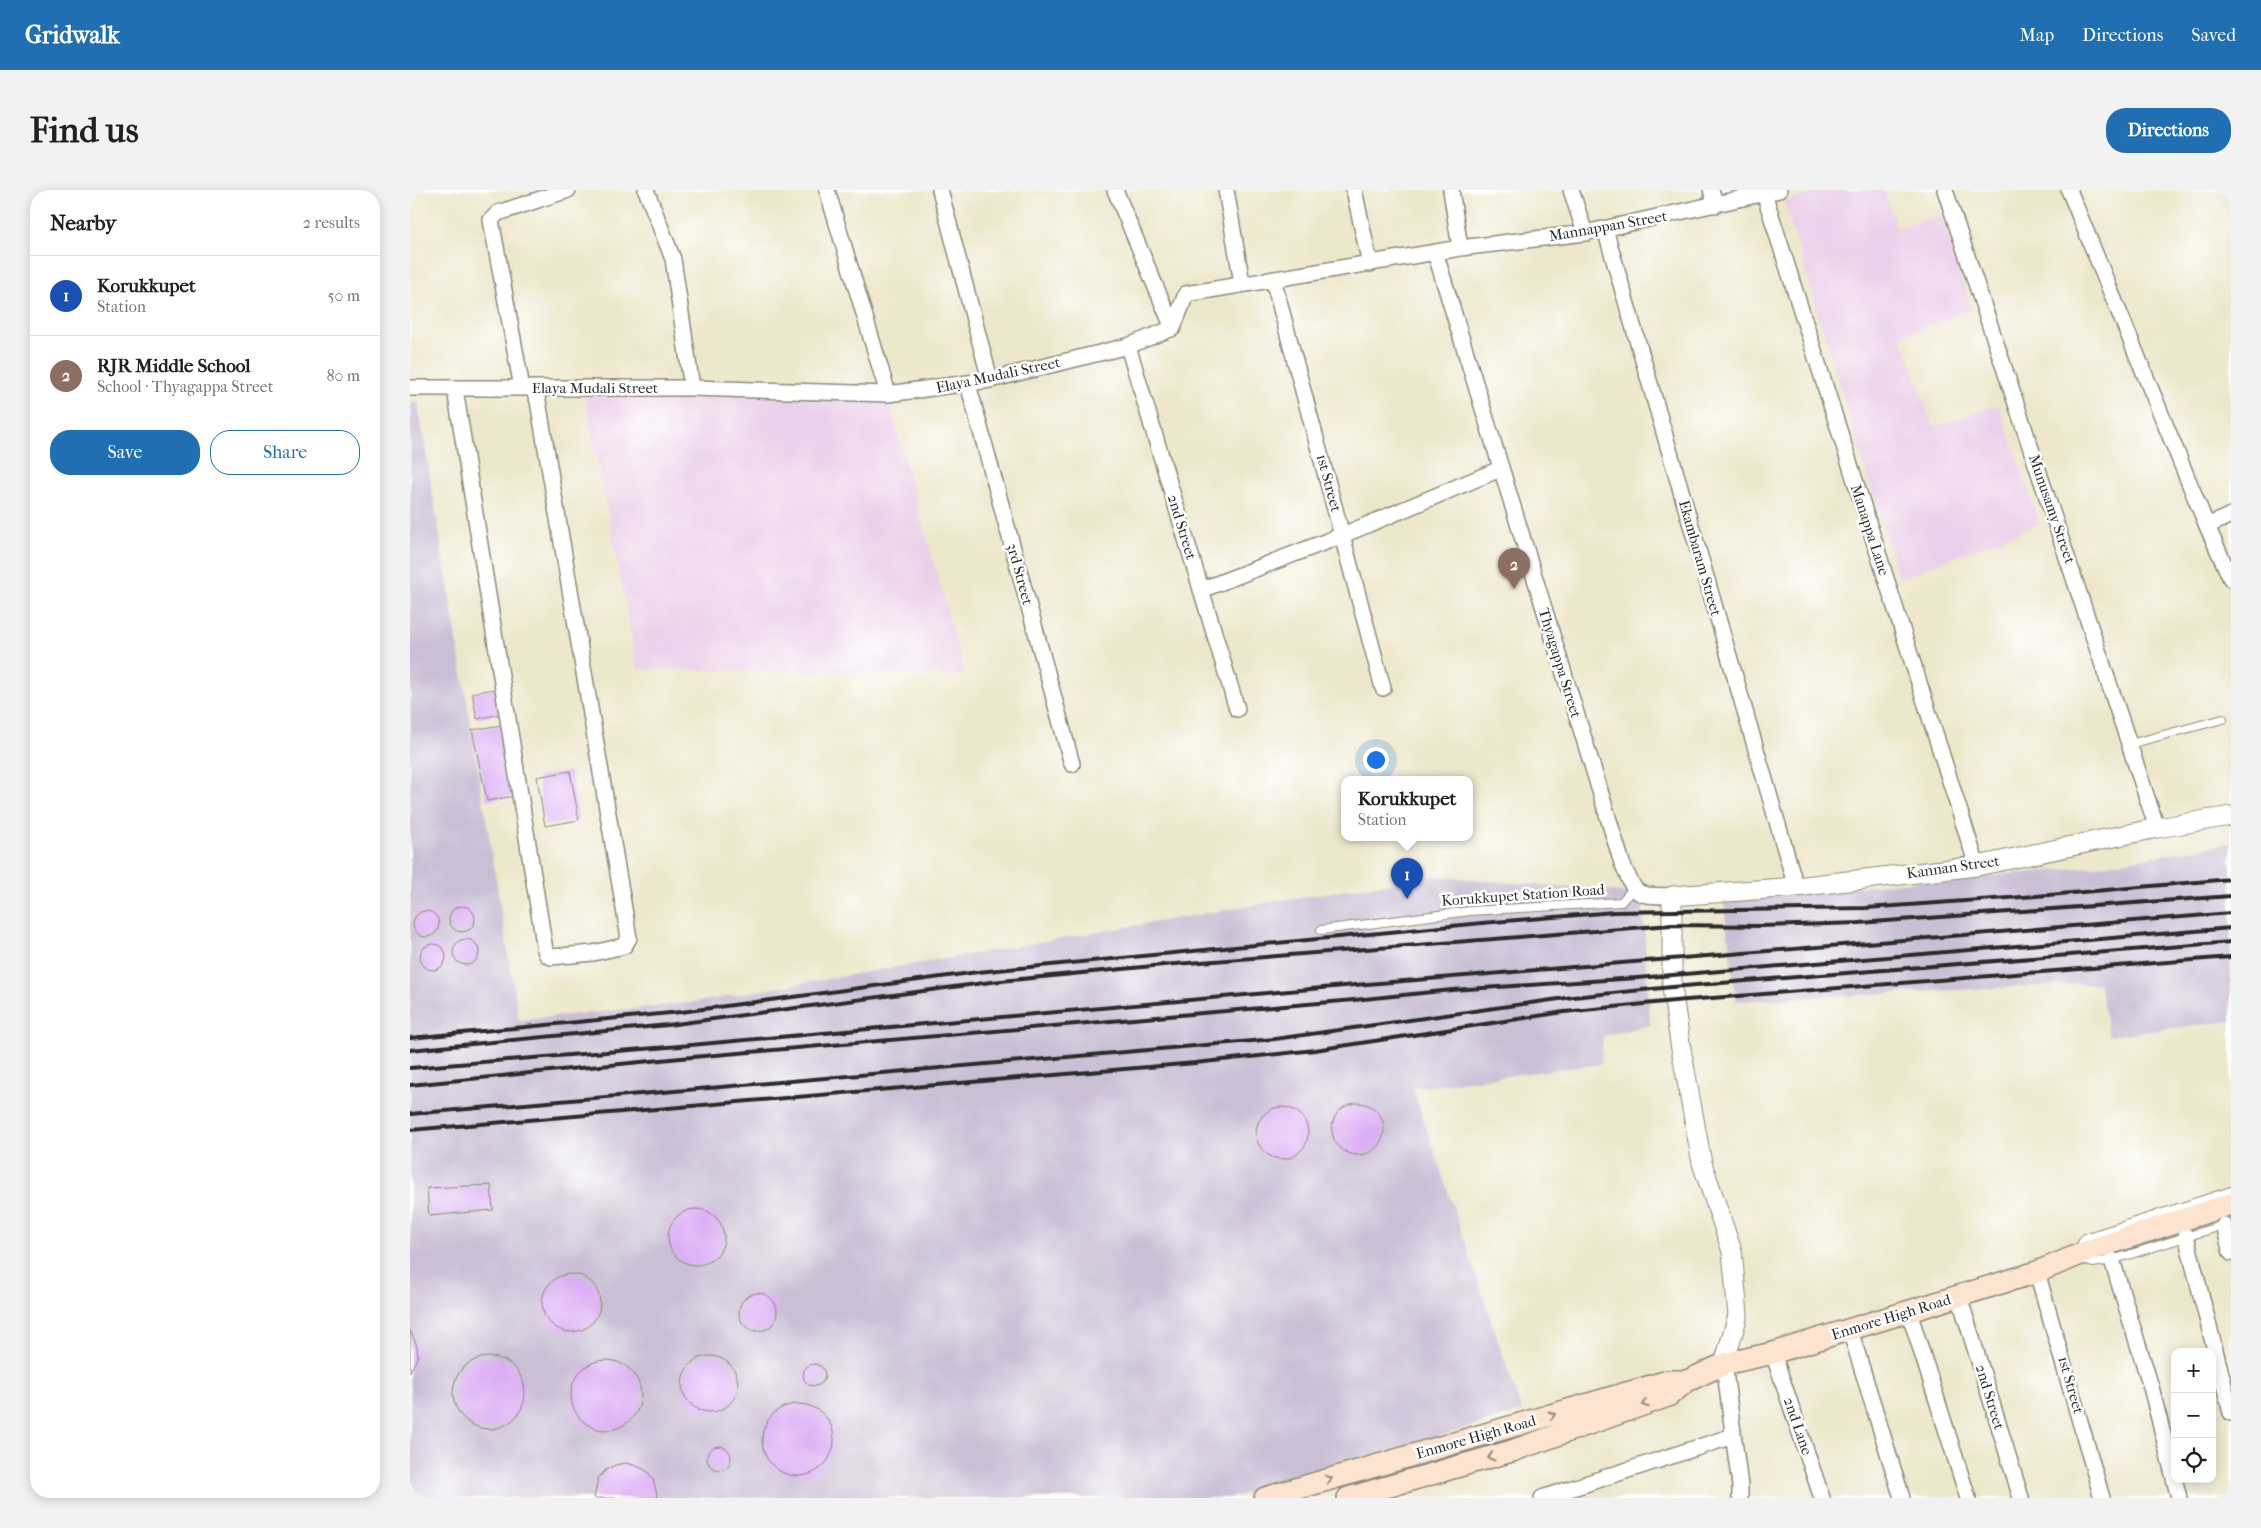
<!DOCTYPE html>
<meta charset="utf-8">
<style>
body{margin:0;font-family:"IM FELL French Canon",serif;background:#f2f2f2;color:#202124}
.controls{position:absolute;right:15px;bottom:15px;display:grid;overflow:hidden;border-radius:10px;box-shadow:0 2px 12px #0003}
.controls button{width:45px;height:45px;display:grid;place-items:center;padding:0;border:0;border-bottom:1px solid #e0e0e0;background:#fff;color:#202124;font:25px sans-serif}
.you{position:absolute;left:965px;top:569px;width:18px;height:18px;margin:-12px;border:4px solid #fff;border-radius:50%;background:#1a73e8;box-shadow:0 0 0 8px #1a73e833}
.badge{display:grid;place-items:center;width:32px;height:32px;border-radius:50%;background:#1f6fb2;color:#fff;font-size:16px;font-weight:700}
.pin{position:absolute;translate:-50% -41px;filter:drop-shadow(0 1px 2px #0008)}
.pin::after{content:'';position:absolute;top:26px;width:18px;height:15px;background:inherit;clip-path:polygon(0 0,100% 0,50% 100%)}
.popup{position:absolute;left:931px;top:586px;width:132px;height:65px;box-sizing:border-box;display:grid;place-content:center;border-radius:10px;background:#fff;filter:drop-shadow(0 1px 4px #0005);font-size:16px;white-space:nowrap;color:#757577}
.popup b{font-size:19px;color:#202124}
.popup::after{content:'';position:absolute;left:50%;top:100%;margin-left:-10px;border:10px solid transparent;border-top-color:#fff}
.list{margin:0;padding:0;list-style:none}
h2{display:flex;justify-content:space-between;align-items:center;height:65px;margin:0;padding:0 20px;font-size:21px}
h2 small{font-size:16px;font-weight:400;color:#757577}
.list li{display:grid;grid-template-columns:32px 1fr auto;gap:15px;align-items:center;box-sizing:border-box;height:80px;padding:0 20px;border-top:1px solid #e0e0e0}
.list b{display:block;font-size:19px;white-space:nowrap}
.list p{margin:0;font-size:16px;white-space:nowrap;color:#757577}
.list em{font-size:16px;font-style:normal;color:#757577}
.actions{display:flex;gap:10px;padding:15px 20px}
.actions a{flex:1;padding:11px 0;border:1px solid #1f6fb2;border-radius:20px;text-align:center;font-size:18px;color:#1f6fb2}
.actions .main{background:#1f6fb2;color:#fff}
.icon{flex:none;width:28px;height:28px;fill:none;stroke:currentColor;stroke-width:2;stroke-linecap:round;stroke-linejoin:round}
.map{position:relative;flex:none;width:1821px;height:1308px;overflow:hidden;border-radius:20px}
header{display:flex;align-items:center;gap:30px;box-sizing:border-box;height:70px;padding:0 25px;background:#1f6fb2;color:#fff}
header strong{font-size:24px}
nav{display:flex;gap:28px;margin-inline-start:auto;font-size:18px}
.intro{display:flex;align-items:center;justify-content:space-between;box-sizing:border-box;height:120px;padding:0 30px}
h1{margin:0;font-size:35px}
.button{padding:12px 22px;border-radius:20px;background:#1f6fb2;color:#fff;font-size:18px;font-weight:700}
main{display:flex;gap:30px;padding:0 30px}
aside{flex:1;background:#fff;border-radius:20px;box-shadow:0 2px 12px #0003}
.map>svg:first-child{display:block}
.built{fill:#ecd1ea}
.industrial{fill:#cbbfd5}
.building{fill:#dcaef4}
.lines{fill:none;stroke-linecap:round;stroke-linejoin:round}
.service-casing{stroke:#8c897b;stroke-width:10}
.minor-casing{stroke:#8c897b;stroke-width:18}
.tertiary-casing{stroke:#8c897b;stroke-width:21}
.secondary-casing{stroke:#8c897b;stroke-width:24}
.service{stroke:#fff;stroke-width:8}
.minor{stroke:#fff;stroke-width:15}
.tertiary{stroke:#fff;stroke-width:19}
.secondary{stroke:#fde4d1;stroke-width:21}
.rail{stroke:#2b2b2b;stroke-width:4}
.oneway{stroke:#94887e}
.labels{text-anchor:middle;stroke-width:5;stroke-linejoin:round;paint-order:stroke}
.street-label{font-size:15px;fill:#2b2b2b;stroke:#fff}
</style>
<header>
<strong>Gridwalk</strong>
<nav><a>Map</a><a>Directions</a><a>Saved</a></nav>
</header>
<div class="intro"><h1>Find us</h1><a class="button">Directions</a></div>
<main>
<aside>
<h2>Nearby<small>2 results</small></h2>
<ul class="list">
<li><span class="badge" style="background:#1a4fb4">1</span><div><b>Korukkupet</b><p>Station</p></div><em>50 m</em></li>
<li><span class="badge" style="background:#8d6e63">2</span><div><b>RJR Middle School</b><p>School · Thyagappa Street</p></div><em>80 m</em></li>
</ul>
<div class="actions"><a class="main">Save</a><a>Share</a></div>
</aside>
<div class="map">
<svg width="1821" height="1308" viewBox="0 0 1821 1308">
<rect width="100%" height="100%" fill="#fff"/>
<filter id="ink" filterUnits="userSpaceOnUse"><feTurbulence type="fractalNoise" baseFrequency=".02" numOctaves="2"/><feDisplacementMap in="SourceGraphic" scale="10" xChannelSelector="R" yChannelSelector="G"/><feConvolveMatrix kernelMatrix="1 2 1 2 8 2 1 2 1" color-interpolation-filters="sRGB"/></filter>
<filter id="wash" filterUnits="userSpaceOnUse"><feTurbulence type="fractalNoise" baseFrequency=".0096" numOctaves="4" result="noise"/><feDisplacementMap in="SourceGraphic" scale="20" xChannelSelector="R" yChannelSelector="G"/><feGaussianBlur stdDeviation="1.12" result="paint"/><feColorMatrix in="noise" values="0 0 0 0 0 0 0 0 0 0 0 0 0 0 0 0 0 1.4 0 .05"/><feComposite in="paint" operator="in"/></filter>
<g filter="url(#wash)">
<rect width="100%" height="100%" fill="#ede7cb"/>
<path class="built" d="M1417,0H1474L1486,38L1532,25L1562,119L1491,146L1523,237L1589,215L1630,334L1489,389L1374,11Z
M174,202L478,209L555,485L228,479Z"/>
<path class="industrial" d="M0,213H8L109,830L279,813L873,710L1024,686L1232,704L1240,835L1193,846L1191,874L1003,898L1112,1222L819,1308H0Z
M1821,653V831L1699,846L1689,793L1326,811L1313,708L1682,677Z"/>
<g id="blocks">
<path class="building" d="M90,498L95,523L67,529L62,503Z
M97,534L110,605L77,611L62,540Z
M160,581L169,630L135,636L127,587Z
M39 729a13 13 0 1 1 26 0a13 13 0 1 1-26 0Z
M3 734a13 13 0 1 1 26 0a13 13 0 1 1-26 0Z
M43 762a13 13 0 1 1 26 0a13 13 0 1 1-26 0Z
M10 767a13 13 0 1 1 26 0a13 13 0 1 1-26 0Z
M922 939a26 26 0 1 1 52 0a26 26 0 1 1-52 0Z
M846 943a26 26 0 1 1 52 0a26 26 0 1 1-52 0Z
M81,995L83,1020L19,1026L17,998Z
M258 1047a28 28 0 1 1 56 0a28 28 0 1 1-56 0Z
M132 1113a29 29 0 1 1 58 0a29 29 0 1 1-58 0Z
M329 1122a19 19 0 1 1 38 0a19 19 0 1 1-38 0Z
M0,1140L7,1156L8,1166L0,1182Z
M272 1194a28 28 0 1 1 56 0a28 28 0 1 1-56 0Z
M43 1203a36 36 0 1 1 72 0a36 36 0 1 1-72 0Z
M161 1205a35 35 0 1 1 70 0a35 35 0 1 1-70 0Z
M393 1185a11 11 0 1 1 22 0a11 11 0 1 1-22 0Z
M352 1250a36 36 0 1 1 72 0a36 36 0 1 1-72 0Z
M297 1268a12 12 0 1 1 24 0a12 12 0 1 1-24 0Z
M216,1273L227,1276L237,1281L243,1289L248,1308H184L188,1288L196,1280L205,1275Z"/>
</g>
</g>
<g filter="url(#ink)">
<use href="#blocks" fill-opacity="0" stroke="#8c897b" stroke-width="1"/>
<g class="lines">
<g class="service-casing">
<path id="service" d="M1720,554L1813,529
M911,740L1060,721L1211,712L1223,699
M1668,1060L1675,1048L1821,1001
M1670,1069L1683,1073L1702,1070L1817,1034"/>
</g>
<g class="minor-casing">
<path id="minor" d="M236,0L263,69L282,198
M417,0L478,204
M530,0L580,190
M705,0L763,138
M816,0L832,93
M944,0L960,74
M1041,0L1050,58
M1161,0L1175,43
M1301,0L1306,15
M1535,0L1747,638
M1659,0L1797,336L1821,389
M1354,3L1567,676
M1195,39L1386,697
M1025,62L1212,673C1227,708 1225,705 1262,706
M863,89L973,498
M718,156L827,519
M558,194L662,574
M0,198H282L478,204L580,190L718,156L763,138L776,104L1050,58L1175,43L1369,0
M112,198L81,30L88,23L158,0
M45,199L135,760L137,765L141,767L183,763L214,756L219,748L128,211L123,198
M1797,336L1821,325
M791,400L933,345L1090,279
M1814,1035L1821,1063
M1776,1046L1821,1223
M1702,1070L1741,1197L1769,1308
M1627,1082L1692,1308
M1549,1106L1611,1308
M1499,1122L1558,1308
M1440,1140L1492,1308
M1363,1163L1412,1308
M1314,1174L1330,1296V1308
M1132,1308L1323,1246"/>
</g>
<g class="tertiary-casing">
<path id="tertiary" d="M1314,1174L1328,1125L1322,1061L1292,973L1270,853L1262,797V706L1386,697L1567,676L1747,638L1821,626"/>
</g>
<g class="secondary-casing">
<path id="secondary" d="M855,1308L1258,1191H1277
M938,1308L1102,1261L1258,1206L1277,1191L1314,1174L1363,1163L1627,1082L1683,1059L1821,1014"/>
</g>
<use href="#service" class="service"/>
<use href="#minor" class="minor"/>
<use href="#tertiary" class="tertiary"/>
<use href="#secondary" class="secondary"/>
<path class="rail" d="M0,848L271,822L568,782L1072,733L1204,722L1456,718L1639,705L1821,689
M0,860L258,835L581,792L753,775L1261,735L1352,736L1449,733L1821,706
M0,878L270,856L945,795L1821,723
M0,895L271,868L944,810L1042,800L1227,788L1821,738
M0,924L865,849L1163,807L1262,797L1821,752
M0,940L785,873L905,860L1154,822L1264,811L1821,767"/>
</g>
<defs><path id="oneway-chevron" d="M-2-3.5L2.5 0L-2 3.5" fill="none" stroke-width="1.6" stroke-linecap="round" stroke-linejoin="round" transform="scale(1.25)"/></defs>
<g class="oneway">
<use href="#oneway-chevron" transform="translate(1235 1214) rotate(161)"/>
<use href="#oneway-chevron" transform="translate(1142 1225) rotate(-16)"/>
<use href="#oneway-chevron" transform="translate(1081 1267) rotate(164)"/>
<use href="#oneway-chevron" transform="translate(919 1289) rotate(-16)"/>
</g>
</g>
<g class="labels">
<g class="street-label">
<text transform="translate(1198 36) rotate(-10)" y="5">Mannappan Street</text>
<text transform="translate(588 185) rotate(-12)" y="5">Elaya Mudali Street</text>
<text x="185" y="203">Elaya Mudali Street</text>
<text transform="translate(919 293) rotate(75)" y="5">1st Street</text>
<text transform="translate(1642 319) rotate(71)" y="5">Munusamy Street</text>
<text transform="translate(772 337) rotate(73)" y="5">2nd Street</text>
<text transform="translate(1460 340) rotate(72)" y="5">Manappa Lane</text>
<text transform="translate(1290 368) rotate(74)" y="5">Ekambaram Street</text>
<text transform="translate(610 384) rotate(75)" y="5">3rd Street</text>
<text transform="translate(1150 473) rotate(73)" y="5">Thyagappa Street</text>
<text transform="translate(1543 677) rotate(-8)" y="5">Kannan Street</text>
<text transform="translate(1113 705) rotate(-4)" y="5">Korukkupet Station Road</text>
<text transform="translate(1481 1127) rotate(-17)" y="5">Enmore High Road</text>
<text transform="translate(1661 1195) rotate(74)" y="5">1st Street</text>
<text transform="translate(1580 1207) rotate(73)" y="5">2nd Street</text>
<text transform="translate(1388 1236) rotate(71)" y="5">2nd Lane</text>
<text transform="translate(1066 1247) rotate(-16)" y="5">Enmore High Road</text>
</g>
</g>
</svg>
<div class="controls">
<button>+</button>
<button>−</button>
<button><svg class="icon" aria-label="locate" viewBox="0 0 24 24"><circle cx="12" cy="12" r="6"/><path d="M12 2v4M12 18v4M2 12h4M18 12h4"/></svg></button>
</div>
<div class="you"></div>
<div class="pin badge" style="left:997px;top:709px;background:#1a4fb4">1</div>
<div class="popup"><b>Korukkupet</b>Station</div>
<div class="pin badge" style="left:1104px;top:399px;background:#8d6e63">2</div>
</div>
</main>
